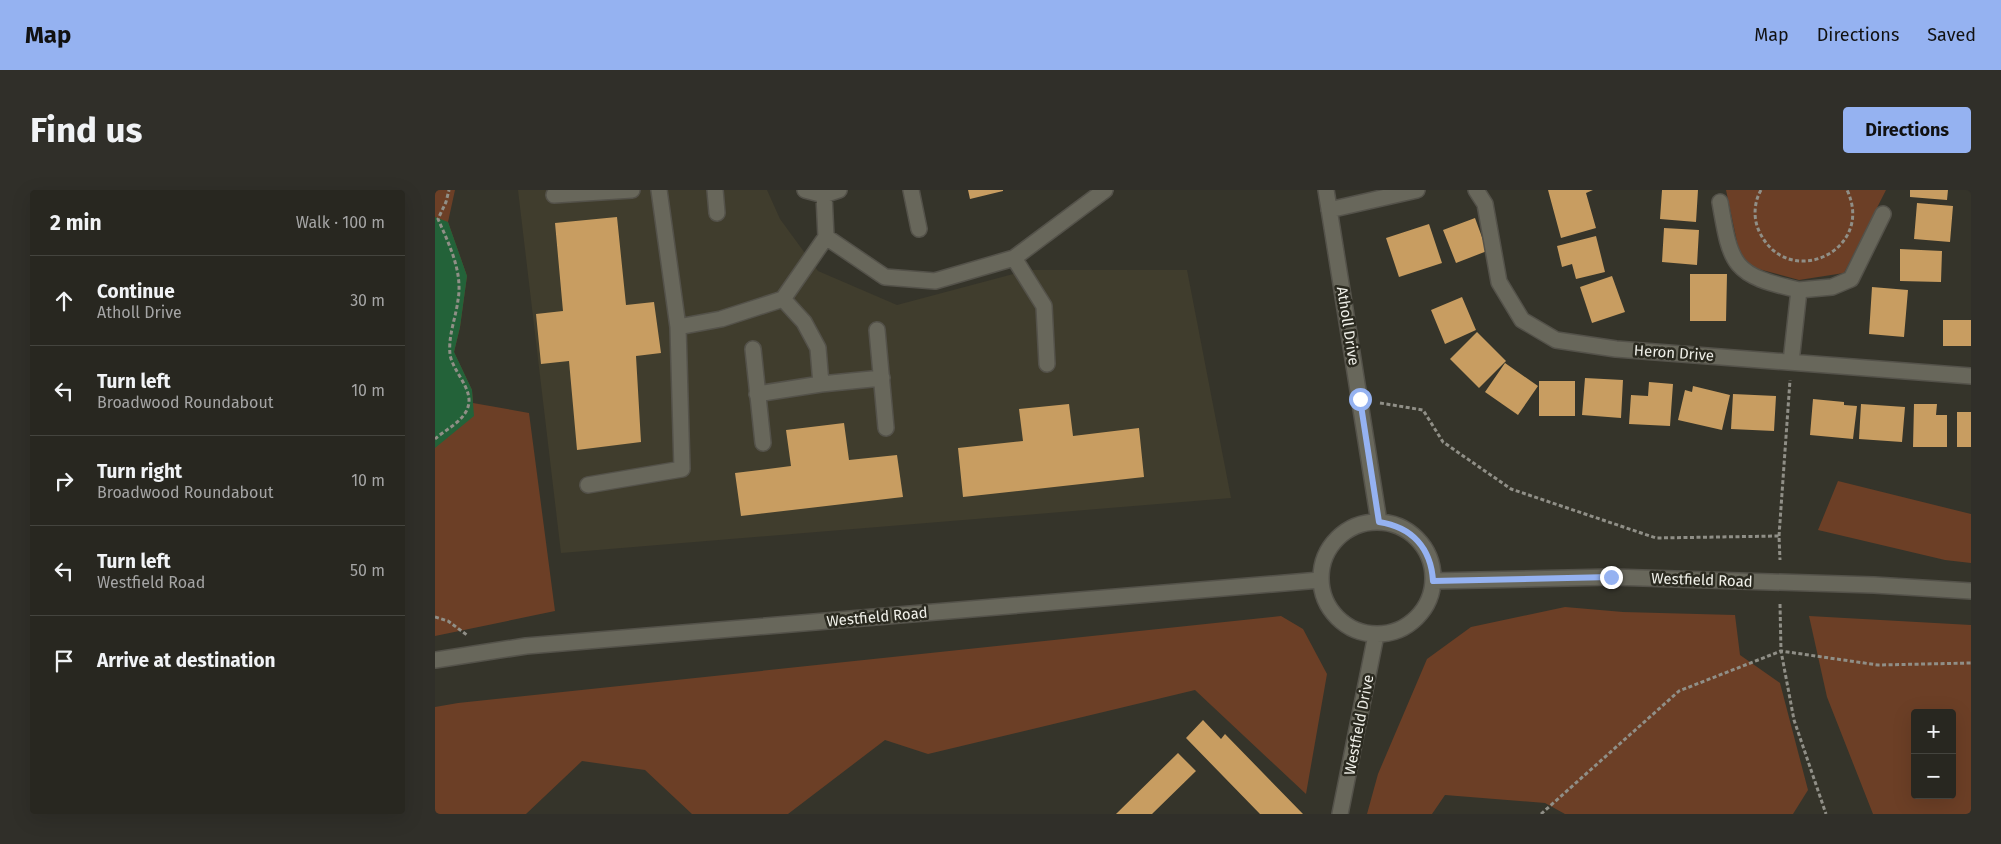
<!DOCTYPE html>
<meta charset="utf-8">
<style>
body{margin:0;font-family:"Fira Sans",sans-serif;background:#302f29;color:#f1f3f6}
.controls{position:absolute;right:15px;bottom:15px;display:grid;overflow:hidden;border-radius:5px;box-shadow:0 5px 20px #0002}
.controls button{width:45px;height:45px;display:grid;place-items:center;padding:0;border:0;border-bottom:1px solid #44443e;background:#282720;color:#f1f3f6;font:25px sans-serif}
.stop{position:absolute;width:15px;height:15px;margin:-11px;border:4px solid #95b2f1;border-radius:50%;background:#fff}
.stop.end{background:#95b2f1;border-color:#fff;box-shadow:0 1px 5px #0008}
.list{margin:0;padding:0;list-style:none}
h2{display:flex;justify-content:space-between;align-items:center;height:65px;margin:0;padding:0 20px;font-size:21px}
h2 small{font-size:16px;font-weight:400;color:#a5a5a5}
.list li{display:grid;grid-template-columns:32px 1fr auto;gap:15px;align-items:center;box-sizing:border-box;height:90px;padding:0 20px;border-top:1px solid #44443e}
.list b{display:block;font-size:19px;white-space:nowrap}
.list p{margin:0;font-size:16px;white-space:nowrap;color:#a5a5a5}
.list em{font-size:16px;font-style:normal;color:#a5a5a5}
.icon{flex:none;width:28px;height:28px;fill:none;stroke:currentColor;stroke-width:2;stroke-linecap:round;stroke-linejoin:round}
.map{position:relative;flex:none;width:1536px;height:624px;overflow:hidden;border-radius:5px}
header{display:flex;align-items:center;gap:30px;box-sizing:border-box;height:70px;padding:0 25px;background:#95b2f1;color:#111}
header strong{font-size:24px}
nav{display:flex;gap:28px;margin-inline-start:auto;font-size:18px}
.intro{display:flex;align-items:center;justify-content:space-between;box-sizing:border-box;height:120px;padding:0 30px}
h1{margin:0;font-size:35px}
.button{padding:12px 22px;border-radius:5px;background:#95b2f1;color:#111;font-size:18px;font-weight:700}
main{display:flex;gap:30px;padding:0 30px}
aside{flex:1;background:#282720;border-radius:5px;box-shadow:0 5px 20px #0002}
.map>svg:first-child{display:block}
.built{fill:#403d2d}
.green{fill:#6c3f26;fill-rule:evenodd}
.water{fill:#236239}
.building{fill:#c89d61}
.lines{fill:none;stroke-linecap:round;stroke-linejoin:round}
.minor-casing{stroke:#54524a;stroke-width:18}
.path{stroke:#908f87;stroke-width:3;stroke-dasharray:4 2.5;stroke-linecap:butt}
.minor{stroke:#68675b;stroke-width:15}
.route{stroke:#95b2f1;stroke-width:6}
.labels{text-anchor:middle;stroke-width:5;stroke-linejoin:round;paint-order:stroke}
.street-label{font-size:15px;fill:#efefe8;stroke:#2b2a20}
</style>
<header>
<strong>Map</strong>
<nav><a>Map</a><a>Directions</a><a>Saved</a></nav>
</header>
<div class="intro"><h1>Find us</h1><a class="button">Directions</a></div>
<main>
<aside>
<h2>2 min<small>Walk · 100 m</small></h2>
<ul class="list">
<li><svg class="icon" aria-label="ahead" viewBox="0 0 24 24"><path d="M12 20V5M6 11l6-6 6 6"/></svg><div><b>Continue</b><p>Atholl Drive</p></div><em>30 m</em></li>
<li><svg class="icon" aria-label="left" viewBox="0 0 24 24"><path d="M17 20v-9H6M10 6l-5 5 5 5"/></svg><div><b>Turn left</b><p>Broadwood Roundabout</p></div><em>10 m</em></li>
<li><svg class="icon" aria-label="right" viewBox="0 0 24 24"><path d="M7 20v-9h11M14 6l5 5-5 5"/></svg><div><b>Turn right</b><p>Broadwood Roundabout</p></div><em>10 m</em></li>
<li><svg class="icon" aria-label="left" viewBox="0 0 24 24"><path d="M17 20v-9H6M10 6l-5 5 5 5"/></svg><div><b>Turn left</b><p>Westfield Road</p></div><em>50 m</em></li>
<li><svg class="icon" aria-label="arrive" viewBox="0 0 24 24"><path d="M6 21V4h12l-3 4 3 4H6"/></svg><div><b>Arrive at destination</b></div></li>
</ul>
</aside>
<div class="map">
<svg width="1536" height="624" viewBox="0 0 1536 624">
<rect width="100%" height="100%" fill="#35342a"/>
<path class="built" d="M83,0H332L345,29L383,81L462,115L593,80H752L796,308L126,363Z"/>
<path class="green" d="M0,0H20L13,32L32,86L25,137L19,162L37,200L38,213L94,223L120,421L0,446Z
M1291,0H1451L1409,83L1364,90L1316,77L1305,66Z
M1403,291L1536,324V373L1510,370L1383,340Z
M1130,417L1188,422L1300,425L1305,465L1345,493L1373,600L1358,624H1130L1110,613L1010,605L997,624H932L943,584L992,469L1036,437Z
M846,426L868,439L892,484L871,604L760,500L493,564L450,550L353,624H257L210,580L147,571L91,624H0V517L23,513Z
M1374,426L1536,435V624H1438L1392,507ZM1480,523H1517V605H1480Z"/>
<path class="water" d="M0,27L13,32L32,86L25,137L19,162L37,200L39,226L0,258Z"/>
<path class="building" d="M533,0H568V1L535,9Z
M1113,0H1158L1151,3L1161,38L1126,48Z
M1227,0H1263L1261,32L1225,29Z
M1475,0H1513L1512,10L1475,7Z
M1482,13L1518,16L1515,52L1479,49Z
M182,27L191,115L219,112L226,163L201,166L206,252L142,260L134,171L106,174L101,124L128,121L120,33Z
M1040,28L1052,61L1021,73L1008,40Z
M994,34L1007,73L964,87L951,48Z
M1229,38L1264,40L1262,75L1227,72Z
M1161,46L1170,82L1141,89L1137,74L1127,77L1122,56Z
M1465,59L1507,61L1506,92L1465,91Z
M1255,84H1292L1291,131H1255Z
M1177,86L1190,122L1157,133L1145,97Z
M1437,97L1473,100L1469,147L1434,144Z
M1027,107L1041,140L1010,154L996,120Z
M1508,130H1536V156H1508Z
M1042,142L1071,171L1044,198L1015,169Z
M1070,173L1103,196L1083,225L1050,202Z
M1150,188L1188,190L1186,228L1147,225Z
M1104,191H1140V226H1104Z
M1214,192L1238,194L1235,236L1194,234L1196,205L1213,206Z
M1258,196L1295,205L1287,240L1243,230L1250,200L1257,202Z
M1298,204L1341,206L1339,241L1296,239Z
M1378,209L1409,212V215L1422,216L1418,249L1375,245Z
M634,214L638,246L704,238L709,287L528,307L523,258L588,251L584,219Z
M1426,214L1470,217L1467,252L1424,249Z
M1479,214H1502L1501,225H1512V257H1478Z
M1522,222H1536V257H1522Z
M409,233L414,270L462,265L468,307L306,326L300,283L356,276L351,240Z
M768,530L786,549L790,544L868,624H825L751,548Z
M743,563L761,581L717,624H681Z"/>
<g class="lines">
<g class="minor-casing">
<path id="minor" d="M224,0L243,137L286,129L348,109L391,47
M280,0L282,23
M370,0L389,5L404,0
M476,0L484,39
M891,0L944,332
M1041,0L1050,14L1064,92L1087,130L1121,150L1181,159L1536,186
M119,5L197,0
M389,5L391,47
M1285,12C1296,77 1298,85 1364,100
M894,20L982,0
M391,47L450,87L500,91L579,68L670,0
M579,68L609,116L612,174
M348,109L369,132L383,158L386,194L447,188
M442,140L451,238
M318,159L328,253
M1356,172L1364,100L1397,97L1416,89L1448,24
M322,204L386,194
M153,295L247,279L243,137
M886 388a56 56 0 1 1 112 0a56 56 0 1 1-112 0Z
M998,391L1176,387L1439,395L1536,401
M0,470L91,456L885,390
M905,624L941,445"/>
</g>
<path class="path" d="M1326,0C1319,12 1318,28 1324,41C1352,102 1441,61 1412,0
M945,213L988,220L1008,252L1076,299L1221,348L1344,346L1345,370
M0,249C10,240 29,231 33,217C39,199 17,181 15,164C13,146 21,127 23,110C28,82 14,54 3,29L11,12L14,0
M1344,346L1355,190
M1345,414L1346,461L1359,530L1391,624
M0,427L13,431L32,445
M1106,624L1244,501L1346,461L1443,475L1536,473"/>
<use href="#minor" class="minor"/>
</g>
<g class="lines">
<path class="route" d="M925,209L944,332C977,337 996,358 998,391L1176,387"/>
</g>
<g class="labels">
<g class="street-label">
<text transform="translate(913 136) rotate(81)" y="5">Atholl Drive</text>
<text transform="translate(1239 163) rotate(4)" y="5">Heron Drive</text>
<text transform="translate(1267 390) rotate(2)" y="5">Westfield Road</text>
<text transform="translate(442 427) rotate(-5)" y="5">Westfield Road</text>
<text transform="translate(924 535) rotate(-79)" y="5">Westfield Drive</text>
</g>
</g>
</svg>
<div class="controls">
<button>+</button>
<button>−</button>
</div>
<div class="stop" style="left:925px;top:209px"></div>
<div class="stop end" style="left:1176px;top:387px"></div>
</div>
</main>
